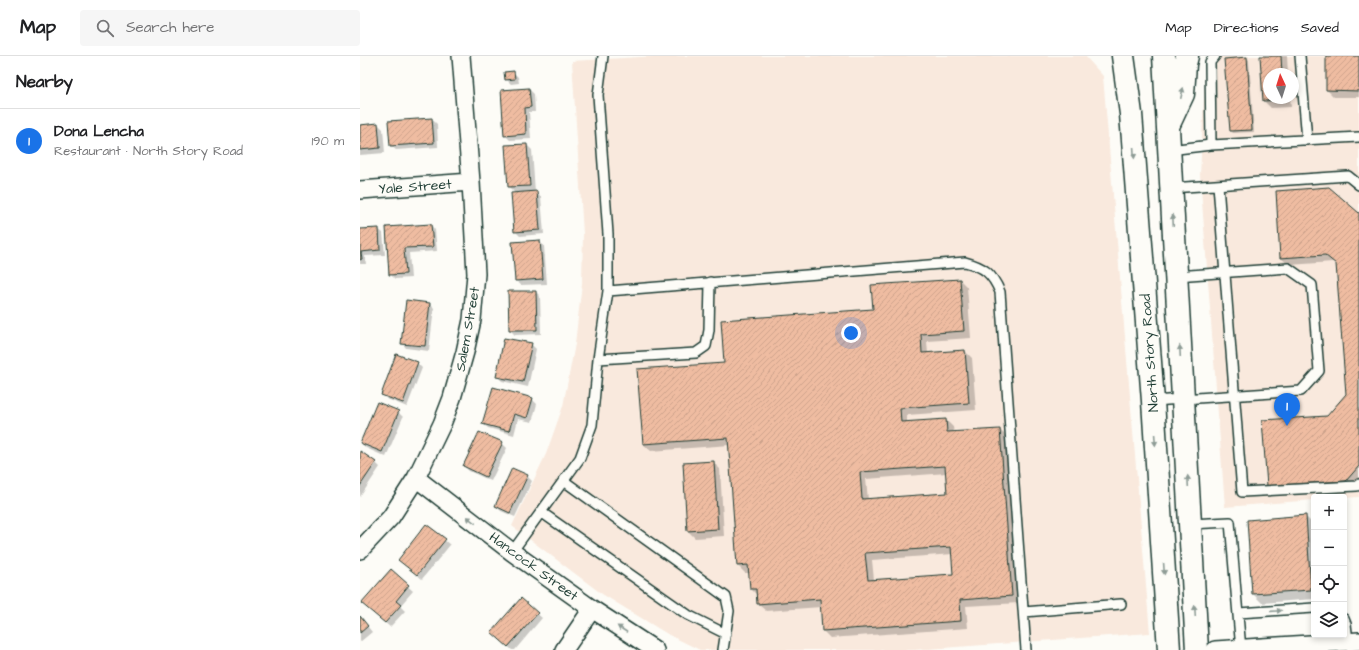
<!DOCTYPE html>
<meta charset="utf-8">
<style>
body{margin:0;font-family:"Architects Daughter",sans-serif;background:#f6f6f6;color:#202124}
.controls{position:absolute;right:12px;bottom:12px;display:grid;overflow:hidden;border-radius:4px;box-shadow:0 2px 6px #0003}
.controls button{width:36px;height:36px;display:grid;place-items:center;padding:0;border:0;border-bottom:1px solid #e0e0e0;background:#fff;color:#202124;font:20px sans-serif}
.compass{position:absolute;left:903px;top:12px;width:36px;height:36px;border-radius:50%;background:#fff;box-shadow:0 2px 6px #0003;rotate:356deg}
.you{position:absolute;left:491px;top:277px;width:14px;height:14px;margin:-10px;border:3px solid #fff;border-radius:50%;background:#1a73e8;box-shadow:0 0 0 6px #1a73e833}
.badge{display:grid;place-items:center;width:26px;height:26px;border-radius:50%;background:#1a73e8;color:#fff;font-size:13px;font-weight:700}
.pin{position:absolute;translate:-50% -33px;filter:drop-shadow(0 1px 2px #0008)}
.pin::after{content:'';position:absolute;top:21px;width:14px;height:12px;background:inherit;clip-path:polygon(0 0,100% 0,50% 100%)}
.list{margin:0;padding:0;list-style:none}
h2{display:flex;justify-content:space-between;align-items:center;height:52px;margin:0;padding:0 16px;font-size:17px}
h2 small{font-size:13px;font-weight:400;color:#757577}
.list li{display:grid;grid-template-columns:26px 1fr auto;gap:12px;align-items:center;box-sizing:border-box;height:64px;padding:0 16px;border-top:1px solid #e0e0e0}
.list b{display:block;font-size:15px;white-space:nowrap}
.list p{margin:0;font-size:13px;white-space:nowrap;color:#757577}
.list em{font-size:13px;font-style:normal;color:#757577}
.icon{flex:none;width:22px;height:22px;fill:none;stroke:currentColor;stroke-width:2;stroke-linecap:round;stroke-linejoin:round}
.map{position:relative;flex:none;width:999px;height:594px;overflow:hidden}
header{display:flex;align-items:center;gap:24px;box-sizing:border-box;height:56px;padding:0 20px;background:#fff;border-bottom:1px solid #e0e0e0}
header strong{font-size:19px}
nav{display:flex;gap:22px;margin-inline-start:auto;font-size:14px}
.search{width:280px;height:36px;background:#f6f6f6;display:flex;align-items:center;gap:10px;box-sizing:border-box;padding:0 14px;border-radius:4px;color:#757577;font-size:15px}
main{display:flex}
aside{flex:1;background:#fff}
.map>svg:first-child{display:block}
.built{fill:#f9e9dd;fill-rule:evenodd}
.shadow{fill:#0003;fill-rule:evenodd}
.building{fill:url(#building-hatch);stroke:#1f3d34;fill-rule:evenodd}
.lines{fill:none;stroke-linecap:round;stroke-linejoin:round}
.service-casing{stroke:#1f3d34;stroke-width:12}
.minor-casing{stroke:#1f3d34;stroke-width:20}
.secondary-casing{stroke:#1f3d34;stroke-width:25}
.service{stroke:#fdfcf7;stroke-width:9}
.minor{stroke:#fdfcf7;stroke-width:17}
.secondary{stroke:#fdfcf7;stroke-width:22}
.oneway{fill:#8e9c96}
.labels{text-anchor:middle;stroke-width:3;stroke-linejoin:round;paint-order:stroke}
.street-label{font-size:14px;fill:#1f3d34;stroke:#fdfcf7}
</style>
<header>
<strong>Map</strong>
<div class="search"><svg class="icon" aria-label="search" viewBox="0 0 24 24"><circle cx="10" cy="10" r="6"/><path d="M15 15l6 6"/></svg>Search here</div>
<nav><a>Map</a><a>Directions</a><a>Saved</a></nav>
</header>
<main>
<aside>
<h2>Nearby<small></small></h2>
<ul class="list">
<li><span class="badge">1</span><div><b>Dona Lencha</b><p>Restaurant · North Story Road</p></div><em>190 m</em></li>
</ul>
</aside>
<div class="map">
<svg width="999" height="594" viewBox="0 0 999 594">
<defs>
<pattern id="building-hatch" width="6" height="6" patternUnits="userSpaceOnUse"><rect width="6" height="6" fill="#efbca1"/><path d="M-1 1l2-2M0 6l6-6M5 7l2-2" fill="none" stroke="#cca28b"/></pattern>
</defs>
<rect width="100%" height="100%" fill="#fdfcf7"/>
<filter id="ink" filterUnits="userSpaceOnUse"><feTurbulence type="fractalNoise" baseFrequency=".025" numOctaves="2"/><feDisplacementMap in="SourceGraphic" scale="8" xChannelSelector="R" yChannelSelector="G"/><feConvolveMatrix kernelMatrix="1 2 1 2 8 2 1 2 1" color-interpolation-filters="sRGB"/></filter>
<g filter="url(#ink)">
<path class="built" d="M298,0H725L743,20L790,577L554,594H340L309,579L242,538L152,470L186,398L203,350L215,288L222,227L223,178L212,5Z
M848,0H999V441L984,442V441H954V444L865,451L840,119L846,3ZM909,18H933V42H909Z"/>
<path class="shadow" d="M901,0H927L928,18H909V42H930L931,51L911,52L904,45Z
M967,0H999V41H974L967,34Z
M887,2L889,4L894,76L873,77L871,75L866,4Z
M154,17L158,21L159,27L151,28L146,23Z
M169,33L174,38L175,56H169L171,83L150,84L145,79Z
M72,63L77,68L78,91L36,94L31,90Z
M18,68L23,73L25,97L0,99V70Z
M167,89L172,94L175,136L181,141L184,178L160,180L155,175V137L149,131L146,90Z
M999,159V425L915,437L908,430L903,365L967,360L987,338L978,209L973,206L929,209L921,202Z
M71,169L75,174L77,195L49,197L51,222L35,223L30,218L27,172Z
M18,173L23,177L25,199L5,200L6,208H0V174Z
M179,185L184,190L187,228L161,229L156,225Z
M600,224L607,231L611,282L567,285L568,298L605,295L612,302L616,354L547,359V367L586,364L593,371L594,377L640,374L647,381L659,547L606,550L608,572L470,582L463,575L461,551L406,555L398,548V540L391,533L389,517H385L378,510L370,389L291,395L283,388L365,308ZM587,417L588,438L508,444L506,423ZM593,498L594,518L514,524L512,504Z
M176,236L180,240L181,278L155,279L150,274Z
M70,248L74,252L69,295L46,292L42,287Z
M171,288L176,293L168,331L142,325L137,320Z
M57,307L62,312L47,351L27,343L22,339Z
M172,343L177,348L172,366L158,363L154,379L128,372L123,368Z
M38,356L43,361L26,401L6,392L1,387Z
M142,387L147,392L131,425L109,415L104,410Z
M0,397L15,406L20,411L0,441Z
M353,406L360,413L364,480L335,482L328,475Z
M167,420L172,425L155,461L141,455L136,450Z
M946,461L954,469V543L902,547L892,537Z
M67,469L90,489L62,523L44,508Z
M31,515L53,535L40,550L45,555L30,571L7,552Z
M161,543L182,562L155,594H152L137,581Z
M0,561L12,576L0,586Z"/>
<path class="building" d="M900,0H921L922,18H909V42H924V44L903,45Z
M966,0H999V35L966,34Z
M887,1L892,74L870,75L864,3Z
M154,15L155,23L145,24L144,16Z
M169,32L171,51L165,52L166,78L144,80L141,34Z
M72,62L74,87L30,90L28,65Z
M18,67L20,92L0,94V69Z
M167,88L170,130L148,131L145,89Z
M969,131L999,157V410L986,425L907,430L902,364L967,360L986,338L976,208L965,199L920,202L916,135Z
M177,135L180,174L154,176L151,137Z
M71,168L73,191L44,192L46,218L29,219L26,171Z
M19,172L20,194L1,196L2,203L0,204V173Z
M180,184L183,223L155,225L152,186Z
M600,223L604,275L561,278L562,297L605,294L609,347L540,352L541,366L586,363L587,376L640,373L652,540L600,544L601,565L462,575L460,543L397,548L396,533H390L388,509L377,510L368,382L283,388L277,313L364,307L361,264L513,253L511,229ZM585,410L587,437L502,443L500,416ZM591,491L593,518L508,524L505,497Z
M148,235H176L177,274H149Z
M46,244L70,247L65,290L41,288Z
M144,282L172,287L163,326L136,321Z
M36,298L58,306L43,347L21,339Z
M133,331L173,342L167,362L154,358L149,375L122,368Z
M17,346L39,355L22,396L0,387Z
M119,376L143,386L126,421L103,410Z
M0,395L16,406L0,430Z
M354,405L358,473L327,475L323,407Z
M152,412L168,419L150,457L135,450Z
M946,459L951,534L892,538L887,464Z
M66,468L86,483L57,519L38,504Z
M31,513L49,529L36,545L41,549L25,567L1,547Z
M161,542L178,557L148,591L131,576Z
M0,560L8,570L0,577Z"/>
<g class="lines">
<g class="service-casing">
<path id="service" d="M940,0L947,84
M851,89L999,81
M809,94L851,89L850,6L855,0
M858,129L882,436L997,430L999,428
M811,132L988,120L999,129
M248,235L605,206C624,211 632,217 640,236L666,594
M238,303L336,297L346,290L349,274L350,226
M793,345L941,335L959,315L952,229L928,212L816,220
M204,425L366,541L369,555L363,594
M181,456L328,559L366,578
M830,468L870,466L881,594
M152,496L220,402L232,369L238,303L248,235V178L238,39L243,0
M664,556L761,548
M878,557L954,552
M984,563L986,568L988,585"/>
</g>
<g class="minor-casing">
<path id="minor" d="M0,134L111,126
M56,422L152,496L232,553L295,594
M0,494L31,461L56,422L82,368L92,342L105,296L112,264L116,218L111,126L101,0
M204,594L232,553
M855,594L999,585"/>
</g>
<g class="secondary-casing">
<path id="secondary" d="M763,0L771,58L793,345L809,594
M804,0L837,594
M809,68L823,38L825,8L827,0"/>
</g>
<use href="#service" class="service"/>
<use href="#minor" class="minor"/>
<use href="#secondary" class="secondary"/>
</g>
<defs><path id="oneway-solid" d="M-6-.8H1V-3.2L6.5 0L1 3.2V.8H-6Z"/></defs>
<g class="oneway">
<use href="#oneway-solid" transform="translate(822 37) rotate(-77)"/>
<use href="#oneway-solid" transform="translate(774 97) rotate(86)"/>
<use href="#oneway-solid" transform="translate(813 164) rotate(-93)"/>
<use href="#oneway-solid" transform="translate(820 295) rotate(-93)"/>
<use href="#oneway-solid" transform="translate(795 384) rotate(86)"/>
<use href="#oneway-solid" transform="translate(828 425) rotate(-93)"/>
<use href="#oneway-solid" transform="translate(111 464) rotate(-142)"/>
<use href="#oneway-solid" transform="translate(804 513) rotate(86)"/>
<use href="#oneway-solid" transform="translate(835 555) rotate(-93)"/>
<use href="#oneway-solid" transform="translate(916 555) rotate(-4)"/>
<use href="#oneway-solid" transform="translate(262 573) rotate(-147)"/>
</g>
</g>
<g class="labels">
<g class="street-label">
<text transform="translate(55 130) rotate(-4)" y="5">Yale Street</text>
<text transform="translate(107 273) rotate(-80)" y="5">Salem Street</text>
<text transform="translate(789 297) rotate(-94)" y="5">North Story Road</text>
<text transform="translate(174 510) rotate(36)" y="5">Hancock Street</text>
</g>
</g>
</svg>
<div class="controls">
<button>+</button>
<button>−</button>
<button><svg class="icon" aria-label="locate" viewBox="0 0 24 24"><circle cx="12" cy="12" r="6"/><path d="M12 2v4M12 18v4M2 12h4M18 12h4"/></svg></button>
<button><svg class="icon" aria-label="layers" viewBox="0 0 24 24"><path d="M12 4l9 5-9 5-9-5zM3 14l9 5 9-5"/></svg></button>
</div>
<svg class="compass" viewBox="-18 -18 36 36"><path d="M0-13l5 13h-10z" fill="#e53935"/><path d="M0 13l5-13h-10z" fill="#757577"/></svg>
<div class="you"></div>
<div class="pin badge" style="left:927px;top:370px">1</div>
</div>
</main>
